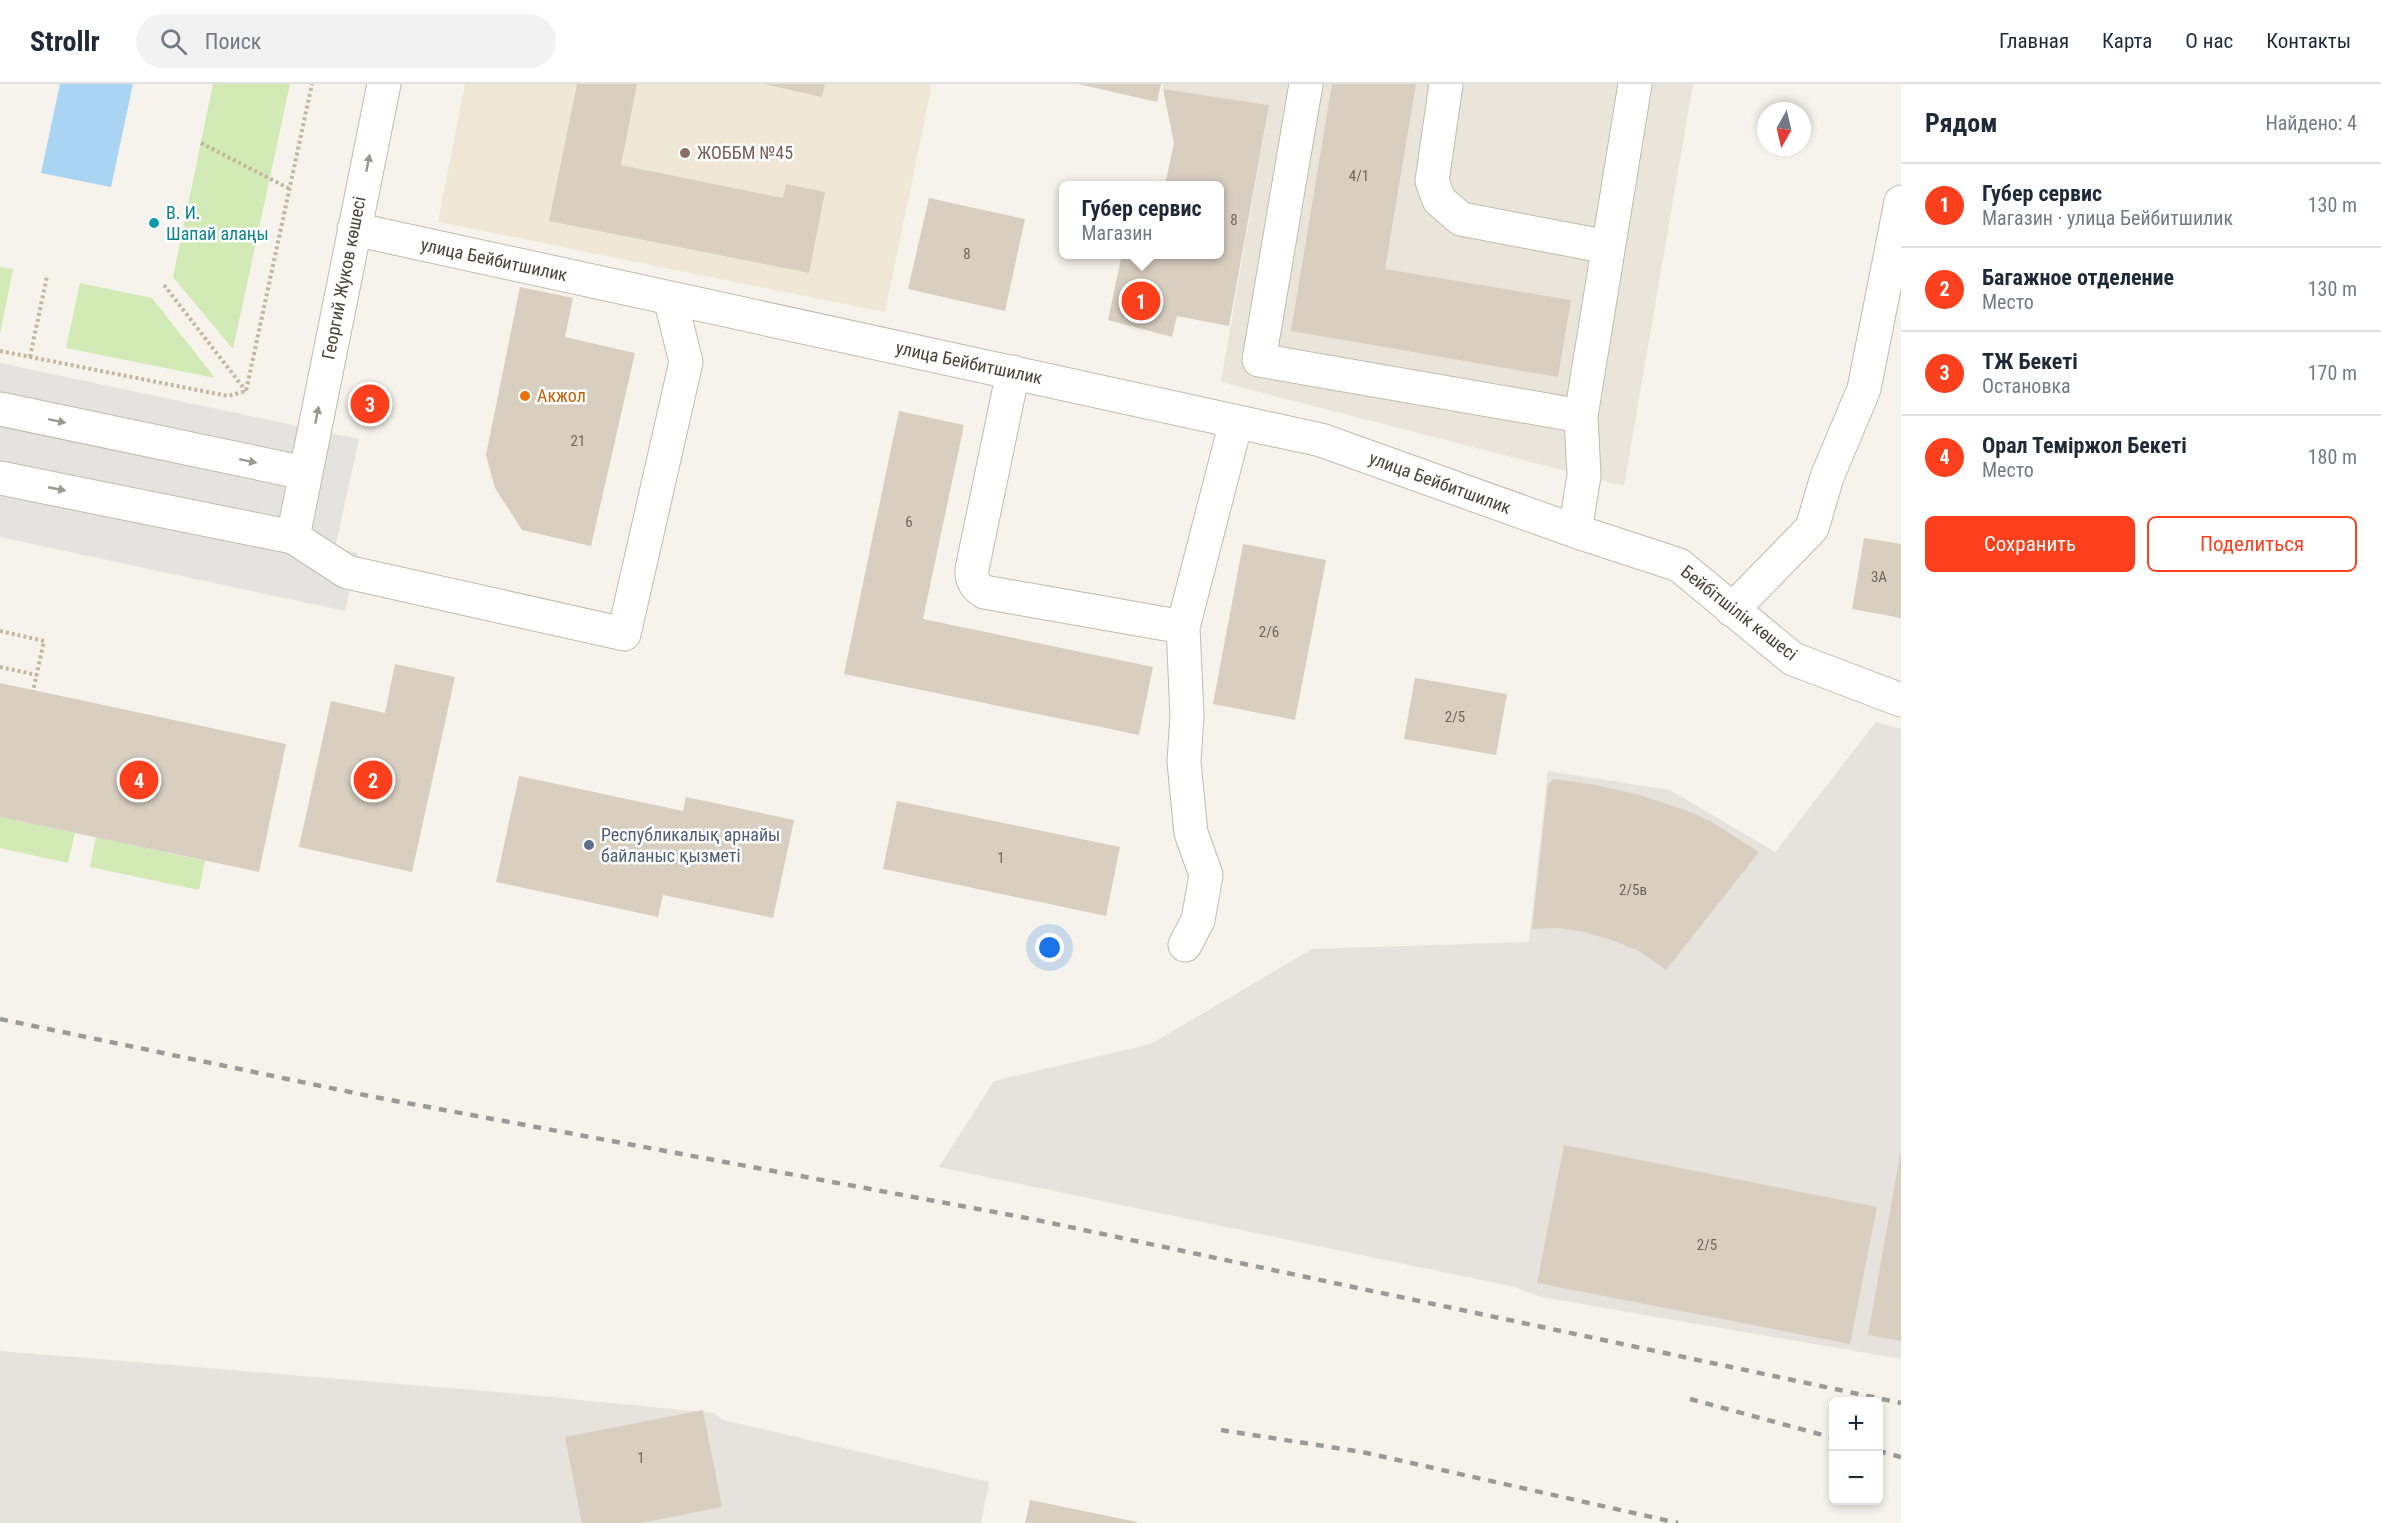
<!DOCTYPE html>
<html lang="ru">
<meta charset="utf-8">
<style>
body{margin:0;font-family:"Roboto Condensed",sans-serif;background:#f2f2f3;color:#1f2937}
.controls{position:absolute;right:18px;bottom:18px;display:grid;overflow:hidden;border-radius:9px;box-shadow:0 3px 9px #0003}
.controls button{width:54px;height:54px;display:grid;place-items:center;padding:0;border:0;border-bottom:2px solid #e0e1e3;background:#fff;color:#1f2937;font:30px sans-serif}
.compass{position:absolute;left:1757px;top:18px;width:54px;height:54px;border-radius:50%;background:#fff;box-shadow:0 3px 9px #0003;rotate:188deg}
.you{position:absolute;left:1050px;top:864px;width:21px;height:21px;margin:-15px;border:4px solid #fff;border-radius:50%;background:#1a73e8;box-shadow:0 0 0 9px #1a73e833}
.badge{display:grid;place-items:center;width:39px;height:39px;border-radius:50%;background:#fc3f1d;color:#fff;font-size:20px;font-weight:700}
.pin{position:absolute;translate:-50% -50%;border:3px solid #fff;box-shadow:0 2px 6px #0006}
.popup{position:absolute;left:1059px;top:97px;width:165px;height:78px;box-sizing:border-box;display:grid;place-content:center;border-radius:9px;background:#fff;filter:drop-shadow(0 2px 4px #0005);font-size:20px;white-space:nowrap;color:#747a83}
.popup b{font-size:22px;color:#1f2937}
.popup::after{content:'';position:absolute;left:50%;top:100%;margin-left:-12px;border:12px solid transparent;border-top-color:#fff}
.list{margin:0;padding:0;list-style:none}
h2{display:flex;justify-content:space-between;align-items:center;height:78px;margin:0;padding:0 24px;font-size:26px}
h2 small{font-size:20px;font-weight:400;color:#747a83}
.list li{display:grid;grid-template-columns:39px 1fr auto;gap:18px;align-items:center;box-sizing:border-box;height:84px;padding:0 24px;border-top:2px solid #e0e1e3}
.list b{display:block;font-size:22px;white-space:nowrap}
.list p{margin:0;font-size:20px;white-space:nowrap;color:#747a83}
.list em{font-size:20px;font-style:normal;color:#747a83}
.actions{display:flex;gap:12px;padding:18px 24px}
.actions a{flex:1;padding:14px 0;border:2px solid #fc3f1d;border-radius:9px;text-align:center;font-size:21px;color:#fc3f1d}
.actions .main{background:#fc3f1d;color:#fff}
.icon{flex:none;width:33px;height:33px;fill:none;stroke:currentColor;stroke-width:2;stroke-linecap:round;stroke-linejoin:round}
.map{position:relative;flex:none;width:1901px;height:1439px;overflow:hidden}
header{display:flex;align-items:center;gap:36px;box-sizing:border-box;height:84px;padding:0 30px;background:#fff;border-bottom:2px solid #e0e1e3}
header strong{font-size:28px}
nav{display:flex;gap:33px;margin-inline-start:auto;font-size:21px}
.search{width:420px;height:54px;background:#f2f2f3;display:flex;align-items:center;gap:15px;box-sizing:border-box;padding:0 21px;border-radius:33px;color:#747a83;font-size:22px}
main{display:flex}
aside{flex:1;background:#fff}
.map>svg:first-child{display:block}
.residential{fill:#eae5da}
.industrial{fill:#e6e2dd}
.education{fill:#efe8d6}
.green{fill:#d2eab5}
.parking{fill:#e5e3e0}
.water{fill:#a9d4f2}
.building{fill:#d8cfc1}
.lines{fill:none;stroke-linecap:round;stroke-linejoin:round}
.minor-casing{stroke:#c2bbae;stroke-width:35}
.path{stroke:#c4b79f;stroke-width:4;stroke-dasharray:3 3;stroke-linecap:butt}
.minor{stroke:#fff;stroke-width:33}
.rail{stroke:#9a9a9a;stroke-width:4.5;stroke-dasharray:8 8;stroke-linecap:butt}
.oneway{fill:#9c9892}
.education-dot{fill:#8d6e63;stroke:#fff;stroke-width:2}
.culture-dot{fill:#0f9aa8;stroke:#fff;stroke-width:2}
.food-dot{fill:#e8710a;stroke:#fff;stroke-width:2}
.service-dot{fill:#5c6f8a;stroke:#fff;stroke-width:2}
.labels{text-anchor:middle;stroke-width:5;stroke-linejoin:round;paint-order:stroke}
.number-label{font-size:15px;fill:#6e675b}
.education-label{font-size:18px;fill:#785e54;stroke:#fff;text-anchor:start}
.culture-label{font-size:18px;fill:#0d838f;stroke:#fff;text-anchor:start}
.street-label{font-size:18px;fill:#4b4439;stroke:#fff}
.food-label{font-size:18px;fill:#c56008;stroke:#fff;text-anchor:start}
.service-label{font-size:18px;fill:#4e5e75;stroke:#fff;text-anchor:start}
</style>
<header>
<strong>Strollr</strong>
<div class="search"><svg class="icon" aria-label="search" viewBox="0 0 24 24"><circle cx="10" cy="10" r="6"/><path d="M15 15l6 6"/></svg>Поиск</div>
<nav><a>Главная</a><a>Карта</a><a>О нас</a><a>Контакты</a></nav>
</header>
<main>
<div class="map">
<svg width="1901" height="1439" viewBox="0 0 1901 1439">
<rect width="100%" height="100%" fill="#f6f3ec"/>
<path class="residential" d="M1164,0H1693L1624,402L1221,298L1269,21L1163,5Z"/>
<path class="industrial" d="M1876,638L1901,645V1275L1541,1213L1515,1203L939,1083L994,997L1151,960L1312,865L1529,858L1548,687L1670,706L1775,768Z
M0,1267L509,1309L714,1329L723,1336L989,1398L981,1439H0Z"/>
<path class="education" d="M465,0H932L885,228L438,138Z"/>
<path class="green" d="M213,0H290L233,265L173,193Z
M0,183L13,185L0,250Z
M80,199L152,214L215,294L66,264Z
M0,733L75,749L68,779L0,764Z
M96,753L205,777L199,806L90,783Z"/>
<path class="parking" d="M0,279L359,355L335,464L358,469L345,527L0,453Z"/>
<path class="water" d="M60,0H133L111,103L41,89Z"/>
<path class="building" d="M577,0H637L621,81L783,114L786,100L825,108L809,189L549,137Z
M764,0H825L822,13Z
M1078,0H1161L1157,18Z
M1332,0H1416L1385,185L1571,216L1558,293L1291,247Z
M1163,5L1269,21L1229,242L1177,232L1172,253L1108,236L1122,170H1219V101H1165L1174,59Z
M929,114L1025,135L1005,227L908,205Z
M520,203L573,214L565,253L635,269L591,462L522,446L495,404L486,371Z
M899,327L964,341L923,535L1153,583L1139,651L844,590Z
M1864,454L1901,460V534L1852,525Z
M1243,460L1326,476L1295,636L1213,620Z
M395,580L455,593L412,788L299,763L331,617L385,629Z
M1415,594L1507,610L1496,671L1404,655Z
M0,599L286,660L259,788L0,733Z
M519,692L683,727L686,713L794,736L773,834L663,811L658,833L496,798Z
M1553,695L1591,700L1640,711L1688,727L1710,737L1759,768L1666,886L1639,867L1609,855L1579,847L1558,844L1532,845L1548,701Z
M897,717L1120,763L1106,832L883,785Z
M1564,1061L1877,1123L1850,1260L1537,1199Z
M1900,1071H1901V1257L1868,1251Z
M703,1326L722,1423L641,1439H582L565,1353Z
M1030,1416L1137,1438V1439H1025Z"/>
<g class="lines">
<g class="minor-casing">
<path id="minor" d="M384,0L293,453L347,488L624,550L686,278L670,214
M1306,0L1259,276L1581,332
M1446,0L1432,97L1439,116L1461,135L1608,163
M354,145L1321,356L1575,447L1679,481L1793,575L1901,616
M1013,288L972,485C971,496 975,502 984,508L1183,543
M0,325L305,389
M0,394L293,453
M1575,447L1584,392L1581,332L1635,0
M1732,526L1812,444L1827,393L1864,305L1901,118
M1185,861L1198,836L1206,791L1191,749L1184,678L1187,631L1183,543L1236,338"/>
</g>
<path class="path" d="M201,59L290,105
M164,201L246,307
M0,267L228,312L246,307L312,0
M30,273L47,192
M0,547L44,557L33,607
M0,583L37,591"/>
<use href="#minor" class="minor"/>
<path class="rail" d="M0,935L369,1012L1032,1135L1901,1319
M1690,1315L1834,1354
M1221,1346L1362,1368L1678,1439
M1878,1367L1901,1373"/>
</g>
<defs><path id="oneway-solid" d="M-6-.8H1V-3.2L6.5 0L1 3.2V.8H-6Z" transform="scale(1.5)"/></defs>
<g class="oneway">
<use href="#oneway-solid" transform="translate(368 79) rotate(-79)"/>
<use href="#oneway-solid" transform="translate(317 331) rotate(-79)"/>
<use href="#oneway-solid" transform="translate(57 337) rotate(12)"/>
<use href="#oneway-solid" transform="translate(248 377) rotate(12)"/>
<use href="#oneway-solid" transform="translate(57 405) rotate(11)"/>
</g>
<circle class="education-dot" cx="685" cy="69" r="6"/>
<circle class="culture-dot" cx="154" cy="139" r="6"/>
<circle class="food-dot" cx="525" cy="312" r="6"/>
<circle class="service-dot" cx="589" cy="761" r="6"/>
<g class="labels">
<g class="number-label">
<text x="1359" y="97">4/1</text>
<text x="1234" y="141">8</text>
<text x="967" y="175">8</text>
<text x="578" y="362">21</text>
<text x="909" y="443">6</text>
<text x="1879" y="498">3А</text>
<text x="1269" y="553">2/6</text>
<text x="1455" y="638">2/5</text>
<text x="1001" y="779">1</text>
<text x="1633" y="811">2/5в</text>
<text x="1707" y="1166">2/5</text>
<text x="641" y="1379">1</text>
</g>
<g class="education-label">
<text x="697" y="75">ЖОББМ №45</text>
</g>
<g class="culture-label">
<text x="166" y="135">В. И.<tspan x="166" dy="21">Шапай алаңы</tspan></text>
</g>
<g class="street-label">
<text transform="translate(494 176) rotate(12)" y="6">улица Бейбитшилик</text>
<text transform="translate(344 194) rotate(-79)" y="6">Георгий Жуков көшесі</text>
<text transform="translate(969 279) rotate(12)" y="6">улица Бейбитшилик</text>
<text transform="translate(1440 399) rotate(20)" y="6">улица Бейбитшилик</text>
<text transform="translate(1739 529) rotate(38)" y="6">Бейбітшілік көшесі</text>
</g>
<g class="food-label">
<text x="537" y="318">Акжол</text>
</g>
<g class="service-label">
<text x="601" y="757">Республикалық арнайы<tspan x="601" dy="21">байланыс қызметі</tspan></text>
</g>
</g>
</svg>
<div class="controls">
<button>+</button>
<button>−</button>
</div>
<svg class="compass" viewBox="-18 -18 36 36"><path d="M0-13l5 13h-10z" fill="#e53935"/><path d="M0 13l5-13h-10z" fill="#747a83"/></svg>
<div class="you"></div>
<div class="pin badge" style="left:1141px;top:217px">1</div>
<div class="popup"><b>Губер сервис</b>Магазин</div>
<div class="pin badge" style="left:373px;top:696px">2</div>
<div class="pin badge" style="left:370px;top:320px">3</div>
<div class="pin badge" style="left:139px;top:696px">4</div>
</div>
<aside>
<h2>Рядом<small>Найдено: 4</small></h2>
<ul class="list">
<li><span class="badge">1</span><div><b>Губер сервис</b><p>Магазин · улица Бейбитшилик</p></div><em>130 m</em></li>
<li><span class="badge">2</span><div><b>Багажное отделение</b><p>Место</p></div><em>130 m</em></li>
<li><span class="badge">3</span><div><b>ТЖ Бекеті</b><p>Остановка</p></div><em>170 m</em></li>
<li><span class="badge">4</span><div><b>Орал Теміржол Бекеті</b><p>Место</p></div><em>180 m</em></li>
</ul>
<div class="actions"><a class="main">Сохранить</a><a>Поделиться</a></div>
</aside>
</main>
